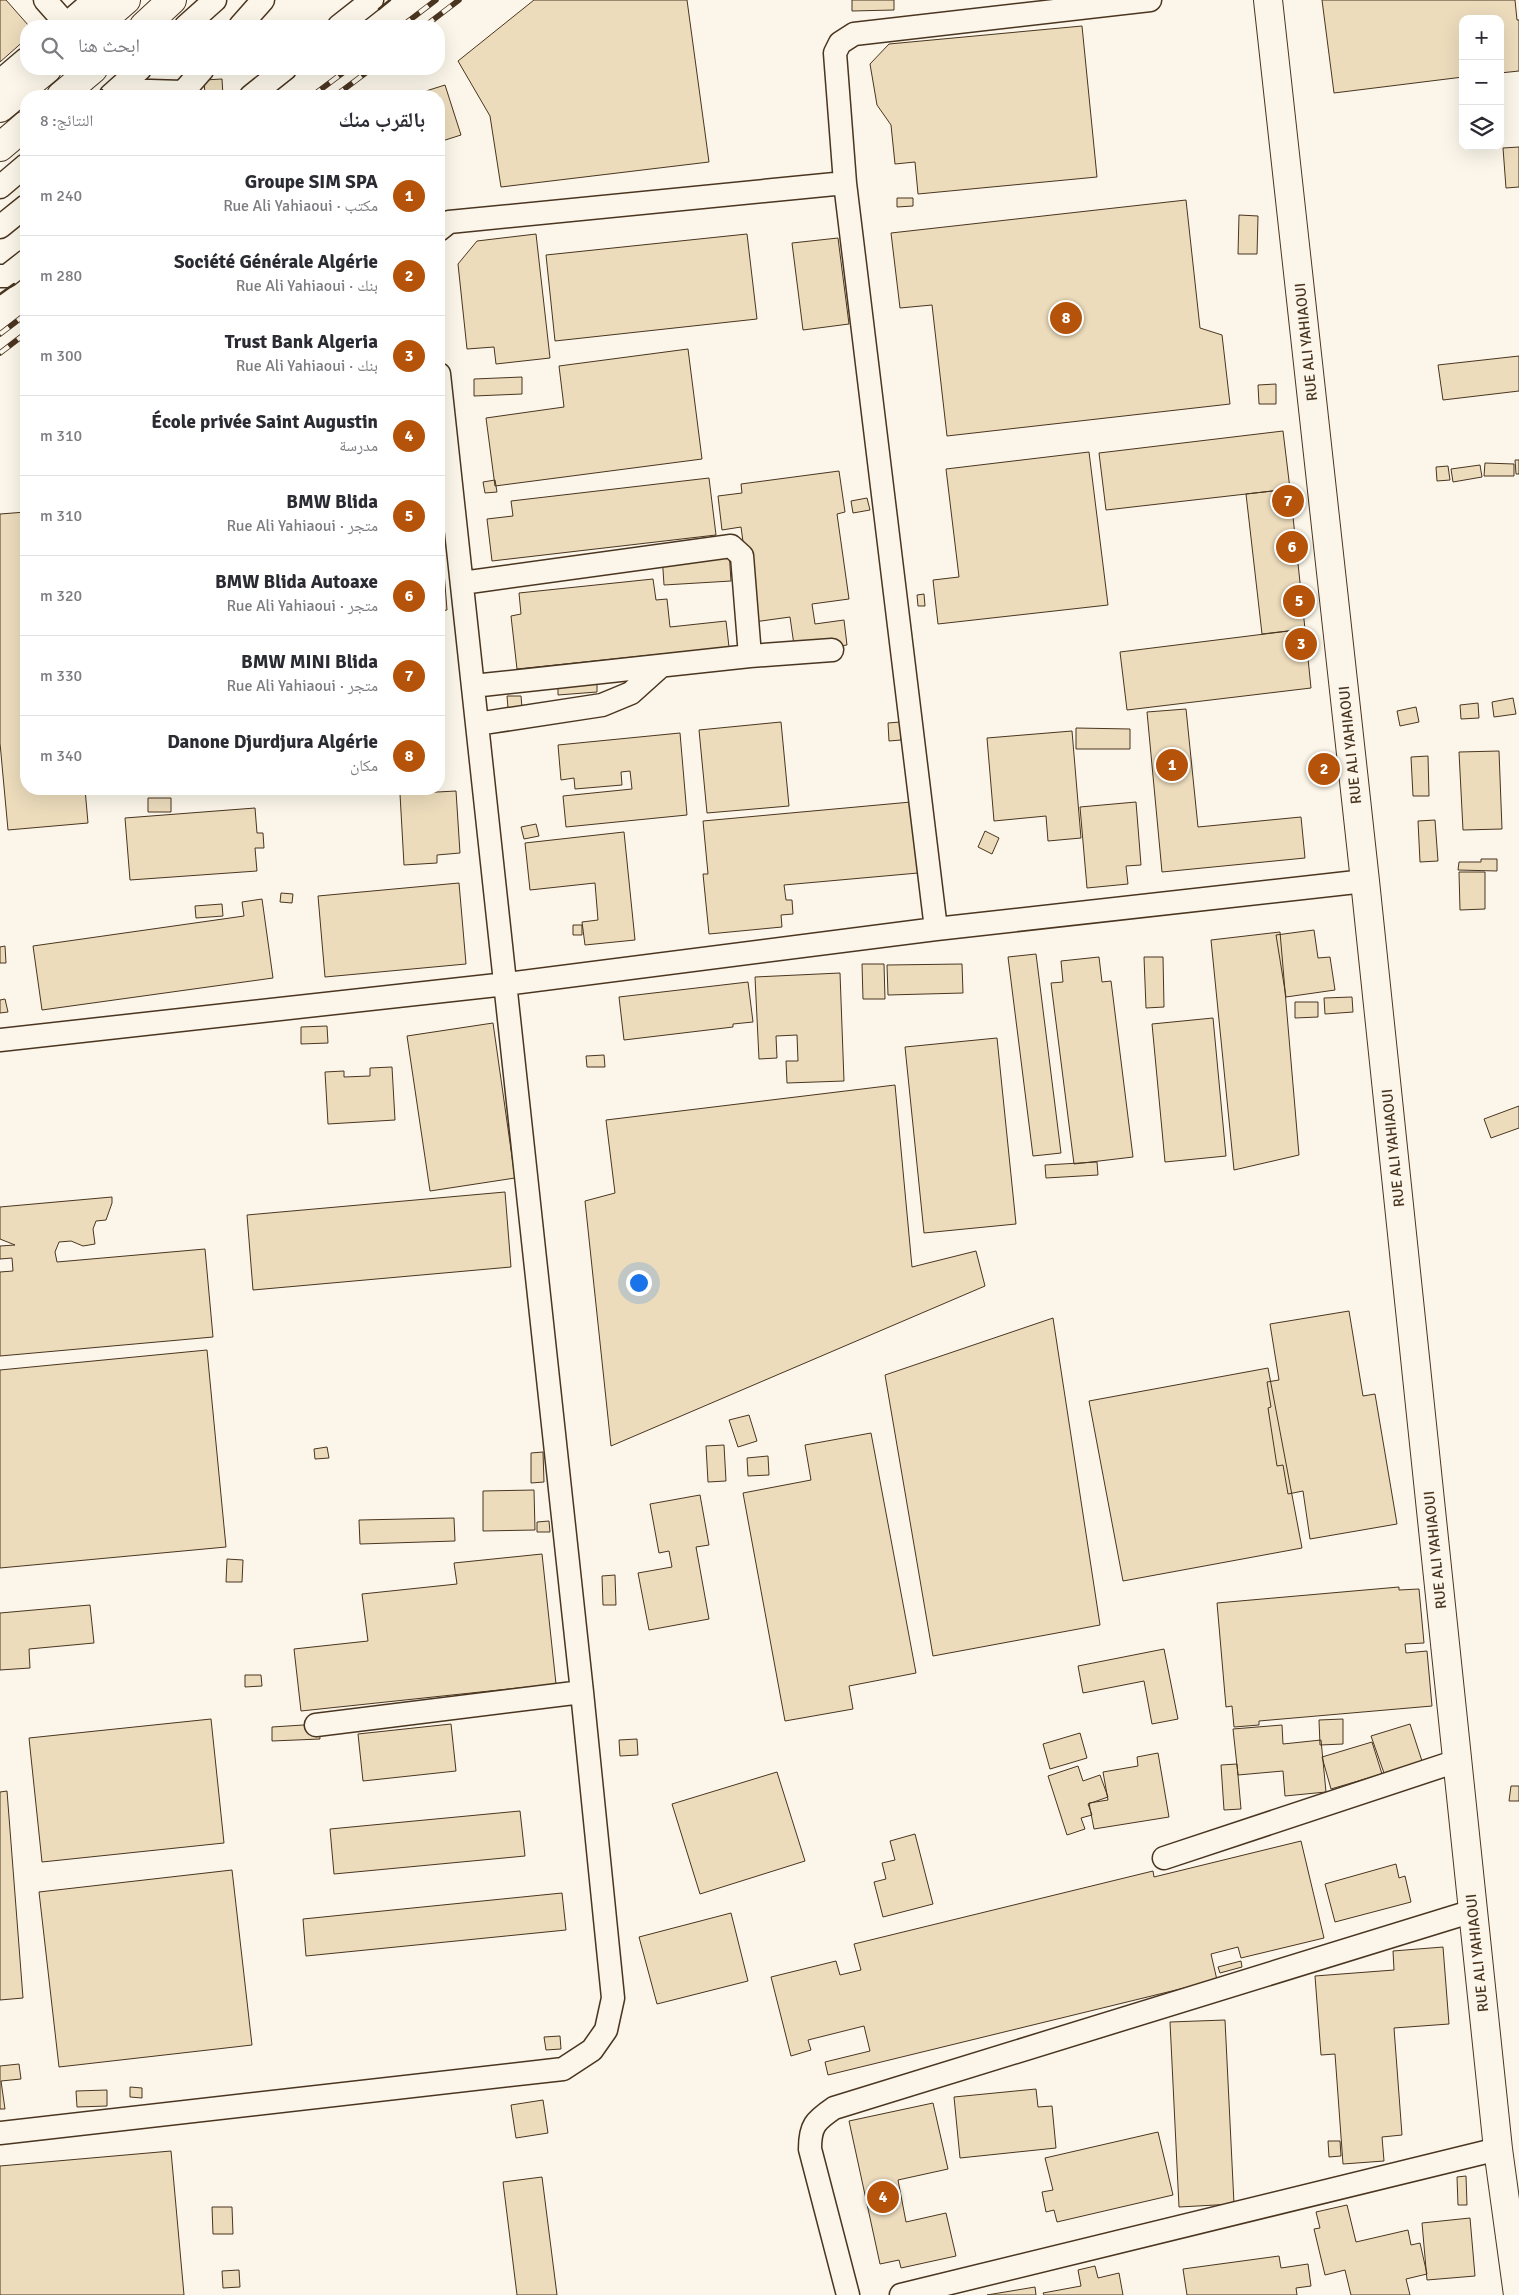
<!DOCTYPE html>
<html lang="ar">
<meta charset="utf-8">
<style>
body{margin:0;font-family:Signika,"Noto Naskh Arabic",sans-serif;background:#f7f7f7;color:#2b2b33;direction:rtl}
.controls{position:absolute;right:15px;top:15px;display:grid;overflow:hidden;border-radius:10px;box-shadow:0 5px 20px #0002}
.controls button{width:45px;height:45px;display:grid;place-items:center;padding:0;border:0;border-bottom:1px solid #e1e1e2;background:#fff;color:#2b2b33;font:25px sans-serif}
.you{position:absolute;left:638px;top:1282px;width:18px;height:18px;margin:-12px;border:4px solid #fff;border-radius:50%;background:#1a73e8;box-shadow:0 0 0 8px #1a73e833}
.badge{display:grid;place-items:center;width:32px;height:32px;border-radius:50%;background:#b45309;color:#fff;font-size:16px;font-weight:700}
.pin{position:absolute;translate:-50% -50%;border:2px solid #fff;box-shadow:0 1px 5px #0006}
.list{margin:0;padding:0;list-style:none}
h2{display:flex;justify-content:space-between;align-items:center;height:65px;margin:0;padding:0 20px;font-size:21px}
h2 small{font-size:16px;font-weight:400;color:#7c7c81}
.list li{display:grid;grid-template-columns:32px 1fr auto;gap:15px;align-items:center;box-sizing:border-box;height:80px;padding:0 20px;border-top:1px solid #e1e1e2}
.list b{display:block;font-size:19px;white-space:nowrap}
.list p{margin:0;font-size:16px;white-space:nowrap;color:#7c7c81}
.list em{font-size:16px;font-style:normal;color:#7c7c81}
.icon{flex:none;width:28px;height:28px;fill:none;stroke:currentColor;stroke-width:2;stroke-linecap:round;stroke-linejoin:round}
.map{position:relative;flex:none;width:1519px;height:2295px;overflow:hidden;direction:ltr}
.search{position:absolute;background:#fff;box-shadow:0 5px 20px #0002;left:20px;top:20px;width:425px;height:55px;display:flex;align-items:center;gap:12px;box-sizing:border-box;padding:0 18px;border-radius:20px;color:#7c7c81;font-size:19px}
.panel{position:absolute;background:#fff;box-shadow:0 5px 20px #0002;left:20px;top:90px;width:425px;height:705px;border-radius:20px;direction:rtl}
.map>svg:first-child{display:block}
.building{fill:#ecdcbc;stroke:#4a3520}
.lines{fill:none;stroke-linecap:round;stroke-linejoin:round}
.minor-casing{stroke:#4a3520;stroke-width:25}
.major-casing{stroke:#4a3520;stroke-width:30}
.minor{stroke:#fbf6e9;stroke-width:22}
.major{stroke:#fbf6e9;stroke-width:28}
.rail-casing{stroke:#4a3520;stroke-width:5.5}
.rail{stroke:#fbf6e9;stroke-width:4;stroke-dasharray:11;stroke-linecap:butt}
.wall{stroke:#4a3520;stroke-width:2.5}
.labels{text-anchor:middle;stroke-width:4;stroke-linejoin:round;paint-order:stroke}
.street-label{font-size:15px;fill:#4a3520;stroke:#fbf6e9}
</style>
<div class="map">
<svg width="1519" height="2295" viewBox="0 0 1519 2295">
<rect width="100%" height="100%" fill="#fbf6e9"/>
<path class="building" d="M0,0H6L29,26H26V39L0,62Z
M534,0H687L709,162L501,187L490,116L458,61Z
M852,0H894V10L852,11Z
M1322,0H1515L1517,20H1519V71L1500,73V19H1463V77L1334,93Z
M1082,26L1097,177L918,194L915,162L895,164L891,125L877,105L870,64L889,44Z
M222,79L223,96H205L204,80Z
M445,85L461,135L439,142V96H410Z
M1519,147V187L1506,188L1503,148Z
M897,198H913V206L897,207Z
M1186,200L1200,328L1222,335L1230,404L947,436L932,305L900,308L891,233Z
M1239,215L1258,216L1257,254H1238Z
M536,234L550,358L496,364L494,347L467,349L458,264L477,241Z
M747,234L757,319L555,341L546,255Z
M838,238L849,324L803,330L792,243Z
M688,349L702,459L495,486L486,418L564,407L559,366Z
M1519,356V391L1443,400L1438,365Z
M522,377V394L474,396V379Z
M1276,384V404H1259L1258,385Z
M1283,431L1290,489L1106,510L1099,453Z
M1089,452L1108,605L938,624L933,580L959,577L946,469Z
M1515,460H1519V474H1516Z
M1485,463L1514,464V476H1484Z
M1480,465L1482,477L1453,482L1451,469Z
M1448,466L1450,480L1437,481L1436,467Z
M839,471L845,512L837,514L849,599L812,604L815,624L844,620L847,645L795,652L790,617L754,622L741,527L722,530L718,496L742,493L741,484Z
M709,478L716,535L492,561L487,519L513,516L511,501Z
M495,480L497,492L485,493L483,482Z
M1290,489L1305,629L1262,634L1246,494Z
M867,498L870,510L853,513L851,501Z
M26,512V789H85L88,823L8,830L0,743V514Z
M439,533H441L447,610L439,611Z
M729,551L731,581L664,585L662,554Z
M653,579L656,600L667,599L670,627L726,621L729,647L517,669L511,616L521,614L519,593Z
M924,594L925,606H918L917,595Z
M1305,629L1311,688L1127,710L1120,652Z
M597,681V692L558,695V684Z
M507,696H521L522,708H508Z
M1513,698L1516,714L1494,717L1492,702Z
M1478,703L1479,718L1461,719L1460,705Z
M1416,707L1419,722L1400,726L1397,711Z
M1186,709L1198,827L1301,817L1305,858L1162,872L1147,712Z
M781,722L789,806L707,813L699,730Z
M900,722L901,740L889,741L888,723Z
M1076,728L1130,729V749H1076Z
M1072,731L1081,838L1048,841L1046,816L994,821L987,738Z
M680,733L687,815L566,827L563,796L632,789L630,771L621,772L622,785L575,789L574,778L561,780L558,745Z
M1499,751L1502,829L1463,830L1459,752Z
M1428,756L1429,796H1413L1411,757Z
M456,791L460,853L437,855V863L404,865L400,794Z
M148,798H171V812H148Z
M911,802L918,873L784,885L786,900H792L793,914L781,915L782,927L709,934L703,874H708L703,821Z
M1136,802L1141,865L1126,866L1128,884L1087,888L1080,807Z
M255,808L257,833H263L264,848H255L257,871L130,880L125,818Z
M1435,820L1438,861L1420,862L1418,821Z
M536,824L539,836L524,839L521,827Z
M985,831L999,838L992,854L978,847Z
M624,832L635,940L585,945L582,922L598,920L595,883L530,890L525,843Z
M1481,859H1497V871L1458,870L1459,862H1481Z
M1459,872H1485V909L1460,910Z
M459,883L466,964L325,977L318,896Z
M281,893L293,894L292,903L280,902Z
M262,899L273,978L42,1010L33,946L244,916L242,902Z
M222,904L223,916L196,918L195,906Z
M573,925H582V935H573Z
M1314,930L1318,958L1330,957L1335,990L1286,997L1276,935Z
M1280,932L1299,1155L1234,1170L1211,940Z
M5,946L6,963H0V947Z
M1036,954L1061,1153L1033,1156L1008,957Z
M1099,957L1102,982L1111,981L1133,1157L1074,1164L1051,983L1063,982L1061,961Z
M1144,957H1163L1164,1007L1146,1008Z
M862,964H884L885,999H863Z
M962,964L963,993L888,995L887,965Z
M840,973L844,1081L787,1083L786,1061H798L797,1035L776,1036L777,1058L759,1059L755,977Z
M748,982L753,1022L733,1024V1027L624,1040L619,997Z
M1352,997L1353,1012L1325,1014L1324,998Z
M5,999L8,1012L0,1013V1000Z
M1295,1002H1318V1017L1295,1018Z
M1213,1018L1226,1156L1165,1162L1152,1024Z
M493,1023L515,1178L430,1191L407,1036Z
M327,1026L328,1043L301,1044V1027Z
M997,1038L1016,1224L924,1233L905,1047Z
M604,1055L605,1067H587L586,1056Z
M392,1067L395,1120L328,1124L325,1072L344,1071V1077L370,1076V1068Z
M895,1085L912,1267L976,1251L985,1286L611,1446L585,1201L615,1193L606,1120Z
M1519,1106V1128L1491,1138L1484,1119Z
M1097,1162L1098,1175L1046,1178L1045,1165Z
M505,1192L511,1267L253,1290L247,1215Z
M112,1197V1203L106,1220L96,1221L93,1229L95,1244L83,1246L71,1241L59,1242L55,1252L57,1262L205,1249L213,1337L0,1356V1272L13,1271L12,1258L0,1259V1246L15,1245L0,1239V1207Z
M1349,1311L1363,1396L1375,1394L1397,1524L1310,1539L1303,1491L1288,1494L1283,1465L1277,1466L1268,1408L1271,1407L1267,1382L1279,1380L1270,1324Z
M1053,1318L1100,1625L933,1656L885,1375Z
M207,1350L226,1547L0,1568V1370Z
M1268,1368L1302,1548L1123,1581L1089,1401Z
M749,1415L757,1441L738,1447L729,1420Z
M871,1433L916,1673L849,1686L853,1709L785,1721L743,1493L811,1480L805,1445Z
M724,1445L726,1481L708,1482L706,1446Z
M327,1447L329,1458L315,1459L314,1449Z
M543,1452L544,1482L531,1483V1453Z
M768,1456L769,1475L748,1476L747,1458Z
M534,1490L535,1530L483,1531V1491Z
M700,1495L709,1545L696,1547L709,1619L649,1630L638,1573L672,1567L669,1551L659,1553L650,1504Z
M454,1518L455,1541L360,1544L359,1520Z
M549,1521L550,1532H537V1522Z
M542,1554L556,1684L301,1711L294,1649L368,1641L362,1594L457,1584L454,1563Z
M227,1559L243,1560L242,1582H226Z
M615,1575L616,1605H603L602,1576Z
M1399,1587V1590L1419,1589L1424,1643L1405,1644L1406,1653L1427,1651L1432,1706L1259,1721V1725L1234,1727L1232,1706L1226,1707L1217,1603Z
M90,1605L94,1643L29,1649L30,1668L0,1670V1613Z
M1164,1649L1178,1719L1152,1724L1144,1681L1083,1693L1078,1666Z
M245,1675H261L262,1686L245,1687Z
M211,1719L224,1843L42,1862L29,1738Z
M1343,1719V1744L1320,1745L1319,1720Z
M319,1724L320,1739L272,1741V1727Z
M451,1724L456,1771L363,1781L358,1734Z
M1410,1724L1422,1761L1384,1773L1371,1736Z
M1282,1725L1283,1744L1321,1740L1326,1792L1285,1796L1283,1771L1238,1775L1233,1729Z
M1080,1733L1087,1758L1050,1769L1043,1744Z
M637,1739L638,1755L620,1756L619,1740Z
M1372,1742L1382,1774L1331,1789L1322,1757Z
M1158,1753L1169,1817L1094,1829L1089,1803L1108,1800L1103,1772L1138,1766L1137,1757Z
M1237,1764L1241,1809L1224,1810L1221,1765Z
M1078,1766L1083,1781L1100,1775L1108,1797L1088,1804L1092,1815L1081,1818L1085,1829L1067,1835L1048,1776Z
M777,1772L805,1861L700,1894L672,1804Z
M1511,1786H1519V1801H1509Z
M7,1791L23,1998L0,2000V1792Z
M520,1811L525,1856L334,1874L330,1829Z
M915,1834L933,1904L883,1917L874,1882L886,1879L882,1863L895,1860L890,1841Z
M1301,1841L1324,1938L1241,1958L1238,1947L1211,1954L1217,1980L828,2075L825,2062L870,2051L864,2026L808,2040L811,2050L791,2056L771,1977L836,1961L840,1975L861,1970L854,1944L1153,1871L1154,1877Z
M1396,1864L1399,1878L1405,1876L1411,1902L1335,1922L1325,1884Z
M232,1870L252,2045L59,2067L39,1892Z
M562,1893L566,1930L306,1956L303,1919Z
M731,1913L748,1981L657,2004L639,1937Z
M1443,1947L1449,2024L1394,2028L1402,2135L1382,2137L1384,2161L1343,2164L1335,2054L1321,2055L1315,1976L1394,1970L1393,1951Z
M1241,1961L1242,1967L1220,1973L1218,1967Z
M1225,2020L1234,2204L1179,2207L1170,2022Z
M560,2036L561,2049L546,2050L544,2037Z
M19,2064L21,2079L1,2081L5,2109H0V2066Z
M130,2087L142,2088V2098L130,2097Z
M1036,2089L1038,2107L1052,2106L1056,2148L960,2158L954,2097Z
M107,2090V2106L77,2107L76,2091Z
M543,2100L548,2133L516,2138L511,2105Z
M933,2103L948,2169L898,2180L906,2222L946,2213L956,2256L901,2268L899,2260L880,2264L849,2121Z
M1158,2132L1173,2195L1057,2222L1054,2210L1046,2212L1042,2192L1053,2190L1045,2158Z
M1328,2141H1340L1341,2156L1329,2157Z
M171,2151L184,2295H0V2166Z
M1466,2176L1467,2205H1458L1457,2177Z
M542,2177L557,2295H517L503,2182Z
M1347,2205L1356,2242L1408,2230L1411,2245L1420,2243L1427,2274L1406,2279L1410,2295H1351L1345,2270L1325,2275L1314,2229L1320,2228L1316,2212Z
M212,2207H232L233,2234H213Z
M1470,2218L1475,2276L1427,2280L1422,2223Z
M1279,2256L1281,2268L1308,2264L1311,2286L1296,2288L1297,2295H1187L1183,2269Z
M1095,2266L1098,2278L1119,2273L1123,2295H1044L1043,2293L1081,2286L1078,2270Z
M239,2270L240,2287L223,2288L222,2271Z
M1035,2287L1036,2295H987Z"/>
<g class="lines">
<g class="minor-casing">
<path id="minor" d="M45,0L68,26
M64,26L94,0
M186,26L215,0
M240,26L263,0
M339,26L372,0
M0,81L26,59
M117,90L183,92L203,69
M111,95L140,69
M251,96L285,69
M0,187L26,165
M0,227L26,206
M439,230L449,222L845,183
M0,276H7L26,261
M462,583L731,546L742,556L750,656
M473,686L750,656L832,650
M477,724L602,705L631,693L661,666
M936,929L845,183L835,53L840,43L854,34L1150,0
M0,1040L506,984L936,929L1365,881
M316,1725L582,1692
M1164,1858L1457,1761
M0,2133L563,2069L592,2050L606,2030L613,1998L582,1692L439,374
M848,2295L810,2149C810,2126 815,2121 834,2108L1473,1911
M901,2295L1498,2149"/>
</g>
<g class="major-casing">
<path id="major" d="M1268,0L1365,881L1498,2149L1518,2295
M96,26L126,0
M144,26L172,0
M61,96L93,69
M0,108L47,69
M0,147L26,125"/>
</g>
<use href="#minor" class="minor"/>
<use href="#major" class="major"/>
<g class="rail-casing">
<path id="rail" d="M402,26L436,0
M425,26L459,0
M312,96L348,69
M335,96L371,69
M0,334L26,314
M0,353L26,333"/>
</g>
<use href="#rail" class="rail"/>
<path class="wall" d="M379,9L390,0
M95,96L102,90
M0,294L14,284"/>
</g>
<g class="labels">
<g class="street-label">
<text transform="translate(1306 342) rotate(-96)" y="5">RUE ALI YAHIAOUI</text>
<text transform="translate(1350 745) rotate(-96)" y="5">RUE ALI YAHIAOUI</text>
<text transform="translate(1393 1148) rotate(-96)" y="5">RUE ALI YAHIAOUI</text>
<text transform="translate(1435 1550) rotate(-96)" y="5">RUE ALI YAHIAOUI</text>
<text transform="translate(1477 1953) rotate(-96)" y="5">RUE ALI YAHIAOUI</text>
</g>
</g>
</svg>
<div class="controls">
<button>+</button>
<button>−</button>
<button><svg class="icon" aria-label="layers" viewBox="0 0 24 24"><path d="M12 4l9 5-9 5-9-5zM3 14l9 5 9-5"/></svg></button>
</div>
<div class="you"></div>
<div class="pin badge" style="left:1172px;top:765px">1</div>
<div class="pin badge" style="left:1324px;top:769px">2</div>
<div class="pin badge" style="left:1301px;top:644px">3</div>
<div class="pin badge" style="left:883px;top:2197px">4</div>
<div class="pin badge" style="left:1299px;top:601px">5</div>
<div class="pin badge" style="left:1292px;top:547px">6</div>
<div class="pin badge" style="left:1288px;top:501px">7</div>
<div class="pin badge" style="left:1066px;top:318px">8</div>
<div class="search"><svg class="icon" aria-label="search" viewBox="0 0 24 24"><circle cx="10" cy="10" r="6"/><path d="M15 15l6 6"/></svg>ابحث هنا</div>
<section class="panel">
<h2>بالقرب منك<small>النتائج: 8</small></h2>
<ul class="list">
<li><span class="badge">1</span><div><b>Groupe SIM SPA</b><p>مكتب · Rue Ali Yahiaoui</p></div><em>240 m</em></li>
<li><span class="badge">2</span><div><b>Société Générale Algérie</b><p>بنك · Rue Ali Yahiaoui</p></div><em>280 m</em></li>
<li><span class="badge">3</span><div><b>Trust Bank Algeria</b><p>بنك · Rue Ali Yahiaoui</p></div><em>300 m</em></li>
<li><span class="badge">4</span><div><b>École privée Saint Augustin</b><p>مدرسة</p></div><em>310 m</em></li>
<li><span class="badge">5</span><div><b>BMW Blida</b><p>متجر · Rue Ali Yahiaoui</p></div><em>310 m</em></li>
<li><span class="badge">6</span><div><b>BMW Blida Autoaxe</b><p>متجر · Rue Ali Yahiaoui</p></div><em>320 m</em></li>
<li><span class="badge">7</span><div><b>BMW MINI Blida</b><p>متجر · Rue Ali Yahiaoui</p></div><em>330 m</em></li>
<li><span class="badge">8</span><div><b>Danone Djurdjura Algérie</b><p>مكان</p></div><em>340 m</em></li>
</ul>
</section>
</div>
